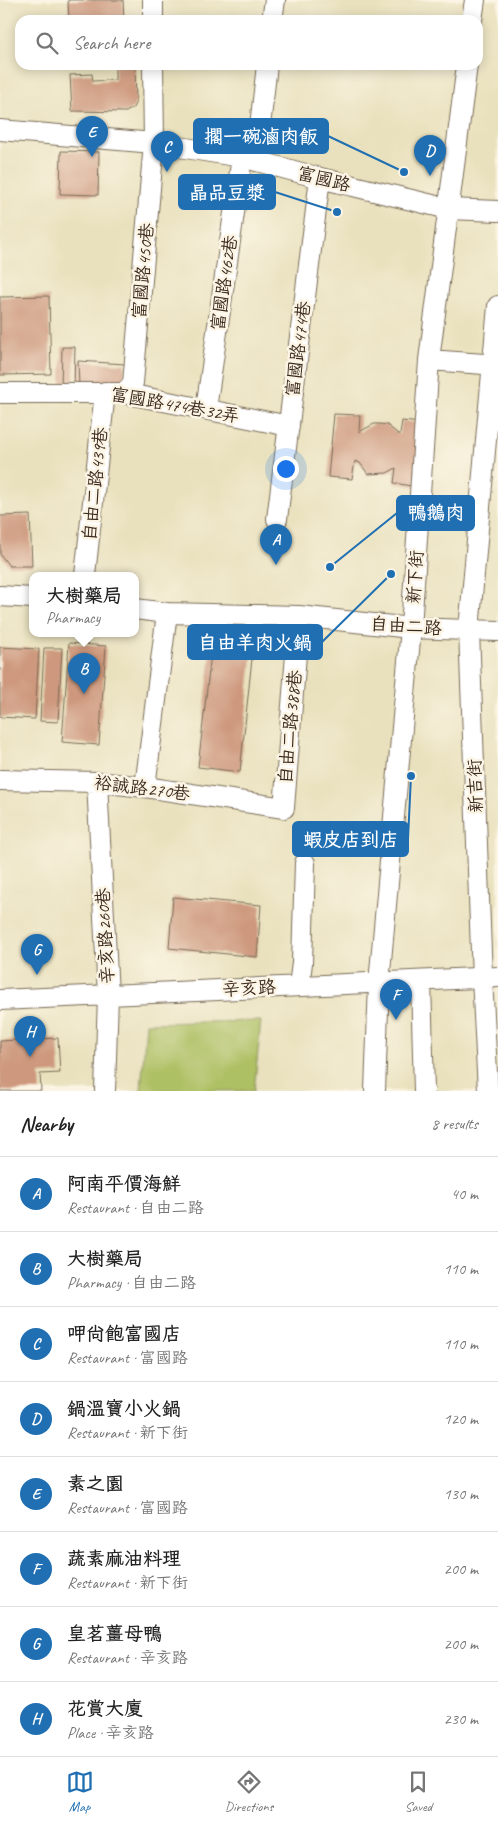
<!DOCTYPE html>
<meta charset="utf-8">
<style>
body{margin:0;font-family:Caveat,"LXGW WenKai TC",sans-serif;background:#f2f2f2;color:#222}
.you{position:absolute;left:285px;top:468px;width:18px;height:18px;margin:-12px;border:4px solid #fff;border-radius:50%;background:#1a73e8;box-shadow:0 0 0 8px #1a73e833}
.badge{display:grid;place-items:center;width:32px;height:32px;border-radius:50%;background:#1f6fb2;color:#fff;font-size:16px;font-weight:700}
.pin{position:absolute;translate:-50% -41px;filter:drop-shadow(0 1px 2px #0008)}
.pin::after{content:'';position:absolute;top:26px;width:18px;height:15px;background:inherit;clip-path:polygon(0 0,100% 0,50% 100%)}
.popup{position:absolute;left:29px;top:572px;width:110px;height:65px;box-sizing:border-box;display:grid;place-content:center;border-radius:10px;background:#fff;filter:drop-shadow(0 1px 4px #0005);font-size:16px;white-space:nowrap;color:#767676}
.popup b{font-size:19px;color:#222}
.popup::after{content:'';position:absolute;left:50%;top:100%;margin-left:-10px;border:10px solid transparent;border-top-color:#fff}
.list{margin:0;padding:0;list-style:none}
h2{display:flex;justify-content:space-between;align-items:center;height:65px;margin:0;padding:0 20px;font-size:21px}
h2 small{font-size:16px;font-weight:400;color:#767676}
.list li{display:grid;grid-template-columns:32px 1fr auto;gap:15px;align-items:center;box-sizing:border-box;height:75px;padding:0 20px;border-top:1px solid #e0e0e0}
.list b{display:block;font-size:19px;white-space:nowrap}
.list p{margin:0;font-size:16px;white-space:nowrap;color:#767676}
.list em{font-size:16px;font-style:normal;color:#767676}
.icon{flex:none;width:28px;height:28px;fill:none;stroke:currentColor;stroke-width:2;stroke-linecap:round;stroke-linejoin:round}
.map{position:relative;flex:none;width:498px;height:1091px;overflow:hidden}
.search{position:absolute;background:#fff;box-shadow:0 2px 12px #0003;left:15px;right:15px;top:15px;height:55px;display:flex;align-items:center;gap:12px;box-sizing:border-box;padding:0 18px;border-radius:15px;color:#767676;font-size:19px}
.sheet{height:665px;background:#fff}
nav{display:flex;justify-content:space-around;align-items:center;box-sizing:border-box;height:70px;border-top:1px solid #e0e0e0;background:#fff;font-size:14px;color:#767676}
nav a{display:grid;justify-items:center;gap:2px}
nav .on{color:#1f6fb2}
.map>svg:first-child{display:block}
.green{fill:#adc064;stroke:#747541}
.building{fill:#cd987d}
.lines{fill:none;stroke-linecap:round;stroke-linejoin:round}
.minor-casing{stroke:#786a56;stroke-width:22}
.minor{stroke:#fff;stroke-width:20}
.labels{text-anchor:middle;stroke-width:5;stroke-linejoin:round;paint-order:stroke}
.street-label{font-size:18px;fill:#3b2a1e;stroke:#fcf5e5}
.leader{fill:none;stroke:#1f6fb2;stroke-width:2}
.callout-dot{fill:#1f6fb2;stroke:#fcf5e5;stroke-width:2}
.callout{fill:#1f6fb2;stroke:#1f6fb2;stroke-width:2}
.callout-label{font-size:19px;text-anchor:middle;font-weight:bold;fill:#fff}
</style>
<div class="map">
<svg width="498" height="1091" viewBox="0 0 498 1091">
<rect width="100%" height="100%" fill="#fcf5e5"/>
<filter id="ink" filterUnits="userSpaceOnUse"><feTurbulence type="fractalNoise" baseFrequency=".02" numOctaves="2"/><feDisplacementMap in="SourceGraphic" scale="10" xChannelSelector="R" yChannelSelector="G"/><feConvolveMatrix kernelMatrix="1 2 1 2 8 2 1 2 1" color-interpolation-filters="sRGB"/></filter>
<filter id="wash" filterUnits="userSpaceOnUse"><feTurbulence type="fractalNoise" baseFrequency=".0096" numOctaves="4" result="noise"/><feDisplacementMap in="SourceGraphic" scale="20" xChannelSelector="R" yChannelSelector="G"/><feGaussianBlur stdDeviation="1.12" result="paint"/><feColorMatrix in="noise" values="0 0 0 0 0 0 0 0 0 0 0 0 0 0 0 0 0 1.4 0 .05"/><feComposite in="paint" operator="in"/></filter>
<g filter="url(#wash)">
<rect width="100%" height="100%" fill="#e9e1bd"/>
<path class="green" d="M261,1021L254,1091H141L146,1023Z"/>
<g id="blocks">
<path class="building" d="M68,0H123L124,20H69Z
M115,65H135L136,102L133,108L126,112L72,111L70,75L92,74L93,81L115,80Z
M61,151L99,152L98,195L60,194Z
M49,296L51,374L0,375V297Z
M62,347H75L74,387H61Z
M78,361L125,364L124,381L121,385L79,387Z
M334,414L360,415L359,432L374,424H380L387,425L398,434H400L402,421L421,423L417,487L394,483L396,468L387,473L368,474L360,463L355,461L352,479L328,477Z
M30,515L32,566H9L0,554V516Z
M69,643L106,646L99,745L62,742Z
M212,644L253,649L240,772L198,767Z
M0,647L39,649L35,719L0,717Z
M44,648H62L58,722L40,721Z
M173,897L261,905L257,957L169,948Z
M58,1038L60,1073L40,1074L41,1091H0V1041Z"/>
</g>
</g>
<g filter="url(#ink)">
<use href="#blocks" fill-opacity="0" stroke="#786a56" stroke-width="1"/>
<g class="lines">
<g class="minor-casing">
<path id="minor" d="M153,0V20
M272,20L275,0
M472,20L475,0
M0,130L154,143L242,157L320,178L449,209L498,211
M256,161L267,65
M429,360L498,365
M0,393H123L289,426
M123,393L129,389L133,383L154,143L153,65
M206,409L242,157
M277,519L320,178
M85,575L105,392
M0,596L33,598
M135,609L167,613L299,616L411,628L498,631
M0,780L97,782L145,787L284,808L299,616
M97,782L108,995L105,1091
M145,787L167,613
M421,981L424,1091
M299,986L302,963L305,863
M0,1000L498,977
M375,1091L379,983L411,628L429,360L467,65
M488,1091L482,978L469,630L498,306"/>
</g>
<use href="#minor" class="minor"/>
</g>
</g>
<g class="labels">
<g class="street-label">
<text transform="translate(324 179) rotate(14)" y="6">富國路</text>
<text transform="translate(143 271) rotate(-85)" y="6">富國路450巷</text>
<text transform="translate(224 283) rotate(-82)" y="6">富國路462巷</text>
<text transform="translate(298 349) rotate(-83)" y="6">富國路474巷</text>
<text transform="translate(175 405) rotate(10)" y="6">富國路474巷32弄</text>
<text transform="translate(95 484) rotate(-84)" y="6">自由二路439巷</text>
<text transform="translate(415 577) rotate(-86)" y="6">新下街</text>
<text transform="translate(406 626) rotate(4)" y="6">自由二路</text>
<text transform="translate(290 727) rotate(-85)" y="6">自由二路388巷</text>
<text transform="translate(475 786) rotate(-92)" y="6">新吉街</text>
<text transform="translate(142 788) rotate(7)" y="6">裕誠路270巷</text>
<text transform="translate(105 936) rotate(-93)" y="6">辛亥路260巷</text>
<text transform="translate(249 988) rotate(-3)" y="6">辛亥路</text>
</g>
</g>
<path class="leader" d="M404 172L328 136M337 212L275 192M330 567L397 513M391 574L322 642M411 776L408 839"/>
<g class="callout-dot">
<circle cx="404" cy="172" r="5"/>
<circle cx="337" cy="212" r="5"/>
<circle cx="330" cy="567" r="5"/>
<circle cx="391" cy="574" r="5"/>
<circle cx="411" cy="776" r="5"/>
</g>
<g class="callout">
<rect x="194" y="119" width="134" height="34" rx="5"/>
<rect x="179" y="175" width="96" height="34" rx="5"/>
<rect x="397" y="496" width="77" height="34" rx="5"/>
<rect x="188" y="625" width="134" height="34" rx="5"/>
<rect x="293" y="822" width="115" height="34" rx="5"/>
</g>
<g class="callout-label">
<text x="261" y="143">擱一碗滷肉飯</text>
<text x="227" y="199">晶品豆漿</text>
<text x="436" y="519">鴨鵝肉</text>
<text x="255" y="649">自由羊肉火鍋</text>
<text x="351" y="846">蝦皮店到店</text>
</g>
</svg>
<div class="you"></div>
<div class="pin badge" style="left:276px;top:565px">A</div>
<div class="pin badge" style="left:84px;top:694px">B</div>
<div class="popup"><b>大樹藥局</b>Pharmacy</div>
<div class="pin badge" style="left:167px;top:172px">C</div>
<div class="pin badge" style="left:430px;top:176px">D</div>
<div class="pin badge" style="left:92px;top:157px">E</div>
<div class="pin badge" style="left:396px;top:1020px">F</div>
<div class="pin badge" style="left:37px;top:975px">G</div>
<div class="pin badge" style="left:30px;top:1057px">H</div>
<div class="search"><svg class="icon" aria-label="search" viewBox="0 0 24 24"><circle cx="10" cy="10" r="6"/><path d="M15 15l6 6"/></svg>Search here</div>
</div>
<section class="sheet">
<h2>Nearby<small>8 results</small></h2>
<ul class="list">
<li><span class="badge">A</span><div><b>阿南平價海鮮</b><p>Restaurant · 自由二路</p></div><em>40 m</em></li>
<li><span class="badge">B</span><div><b>大樹藥局</b><p>Pharmacy · 自由二路</p></div><em>110 m</em></li>
<li><span class="badge">C</span><div><b>呷尚飽富國店</b><p>Restaurant · 富國路</p></div><em>110 m</em></li>
<li><span class="badge">D</span><div><b>鍋溫寶小火鍋</b><p>Restaurant · 新下街</p></div><em>120 m</em></li>
<li><span class="badge">E</span><div><b>素之園</b><p>Restaurant · 富國路</p></div><em>130 m</em></li>
<li><span class="badge">F</span><div><b>蔬素麻油料理</b><p>Restaurant · 新下街</p></div><em>200 m</em></li>
<li><span class="badge">G</span><div><b>皇茗薑母鴨</b><p>Restaurant · 辛亥路</p></div><em>200 m</em></li>
<li><span class="badge">H</span><div><b>花賞大廈</b><p>Place · 辛亥路</p></div><em>230 m</em></li>
</ul>
</section>
<nav>
<a class="on"><svg class="icon" aria-label="map" viewBox="0 0 24 24"><path d="M3 6l6-2 6 2 6-2v14l-6 2-6-2-6 2zM9 4v14M15 6v14"/></svg>Map</a>
<a><svg class="icon" aria-label="directions" viewBox="0 0 24 24"><path d="M12 3l9 9-9 9-9-9zM9 14v-3h6M13 9l2 2-2 2"/></svg>Directions</a>
<a><svg class="icon" aria-label="saved" viewBox="0 0 24 24"><path d="M7 4h10v16l-5-4-5 4z"/></svg>Saved</a>
</nav>
